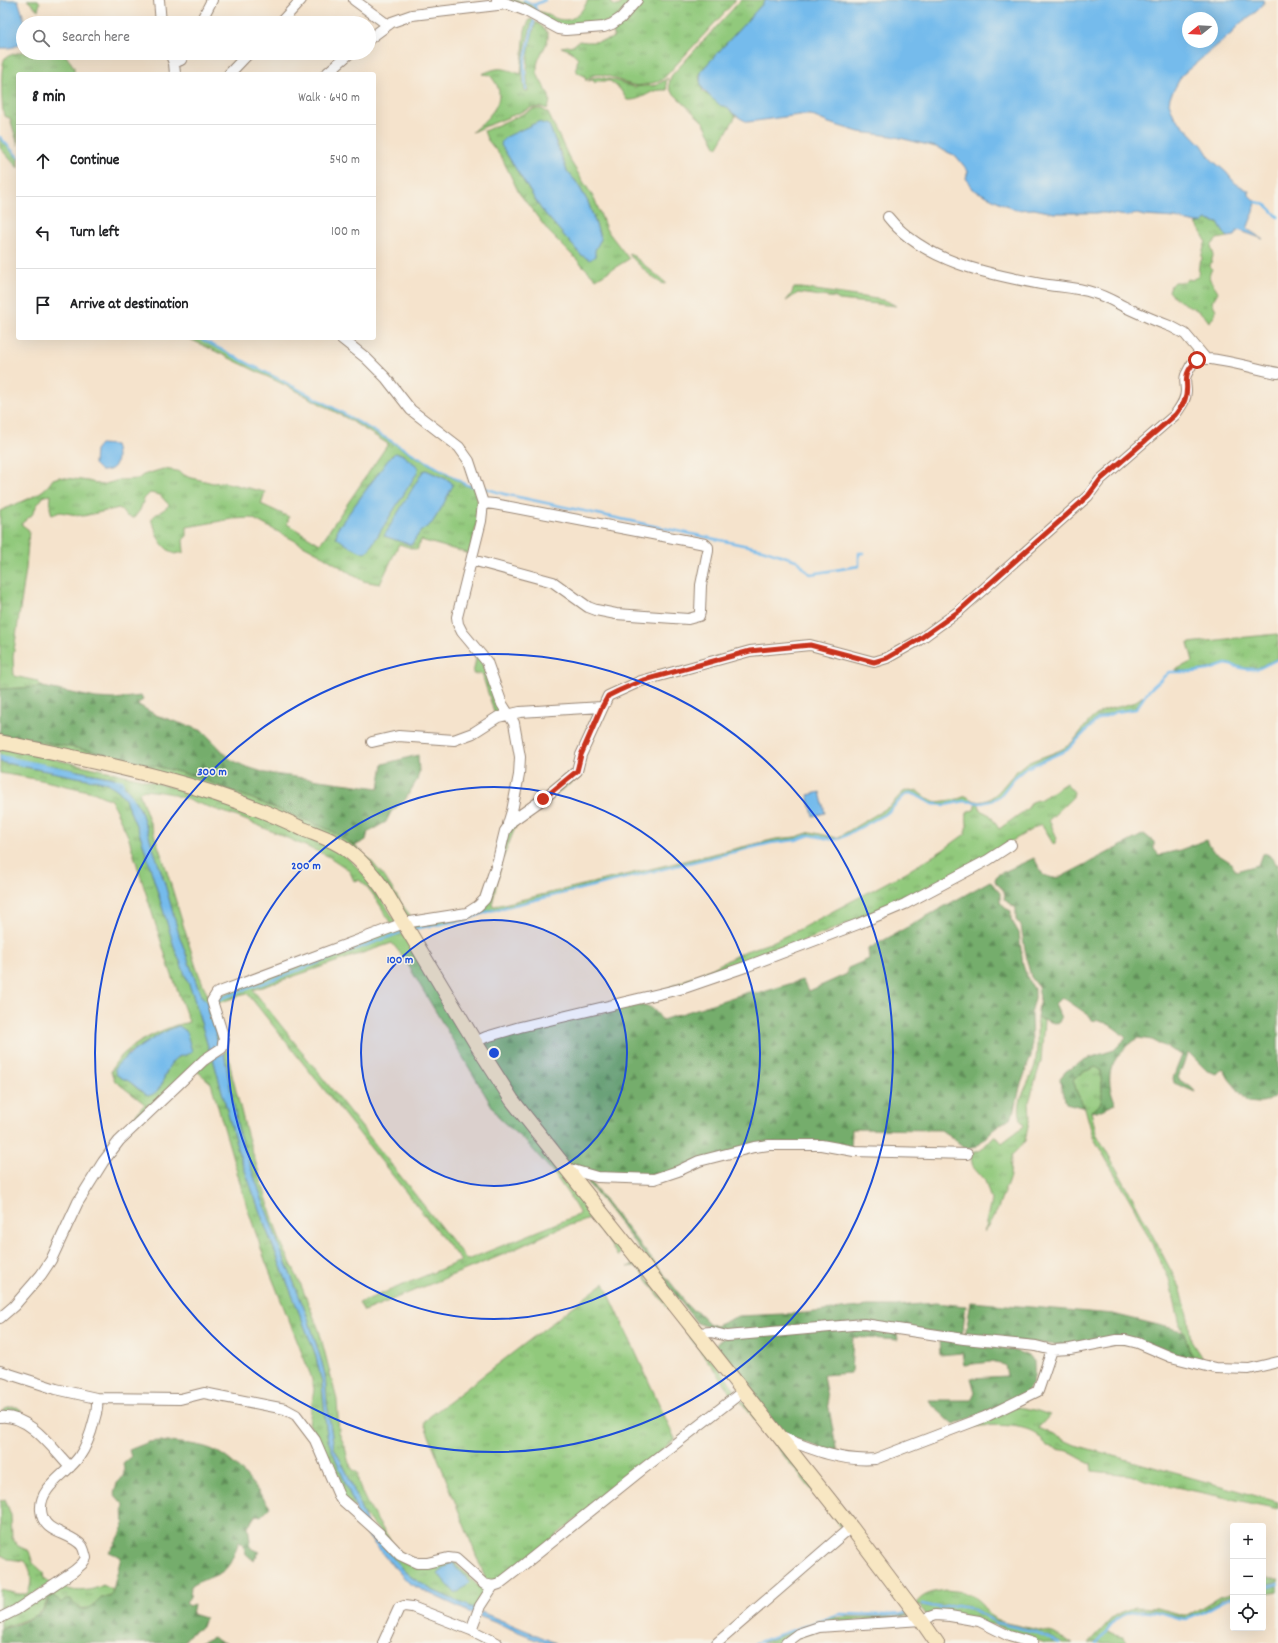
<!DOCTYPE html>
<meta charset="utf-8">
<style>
body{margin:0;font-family:Dekko,sans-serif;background:#f2f2f2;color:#202124}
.controls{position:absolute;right:12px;bottom:12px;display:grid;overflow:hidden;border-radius:4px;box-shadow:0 4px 16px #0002}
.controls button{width:36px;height:36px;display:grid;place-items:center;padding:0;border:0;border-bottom:1px solid #e0e0e0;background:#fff;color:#202124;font:20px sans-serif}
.compass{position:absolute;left:1182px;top:12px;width:36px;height:36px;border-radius:50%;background:#fff;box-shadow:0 4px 16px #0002;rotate:252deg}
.stop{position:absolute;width:12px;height:12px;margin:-9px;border:3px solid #c8321e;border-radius:50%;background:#fff}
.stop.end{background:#c8321e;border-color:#fff;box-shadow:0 1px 4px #0008}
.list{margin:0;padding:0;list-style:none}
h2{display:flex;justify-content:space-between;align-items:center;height:52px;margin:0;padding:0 16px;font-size:17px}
h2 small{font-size:13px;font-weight:400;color:#757577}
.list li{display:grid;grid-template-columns:26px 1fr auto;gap:12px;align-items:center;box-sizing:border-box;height:72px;padding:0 16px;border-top:1px solid #e0e0e0}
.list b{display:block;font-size:15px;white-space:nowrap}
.list em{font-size:13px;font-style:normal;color:#757577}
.icon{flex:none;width:22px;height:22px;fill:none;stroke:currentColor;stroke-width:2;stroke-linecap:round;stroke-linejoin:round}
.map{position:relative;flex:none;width:1278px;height:1643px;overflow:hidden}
.search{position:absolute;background:#fff;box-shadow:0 4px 16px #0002;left:16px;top:16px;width:360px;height:44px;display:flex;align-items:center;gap:10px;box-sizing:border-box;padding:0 14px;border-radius:22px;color:#757577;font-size:15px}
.panel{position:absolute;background:#fff;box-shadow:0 4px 16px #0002;left:16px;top:72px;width:360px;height:268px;border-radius:4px}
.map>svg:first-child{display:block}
.grass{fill:url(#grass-tufts);stroke:#667a4d;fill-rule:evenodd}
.forest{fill:url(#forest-firs);stroke:#586c45}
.wetland{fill:url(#wetland-marsh);stroke:#667a4d}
.water{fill:#74bbec;stroke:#587285;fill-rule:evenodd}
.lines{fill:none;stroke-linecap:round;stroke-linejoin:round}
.stream{stroke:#74bbec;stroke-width:2.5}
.street-casing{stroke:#988675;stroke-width:12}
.secondary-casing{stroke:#988675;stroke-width:16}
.street{stroke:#fff;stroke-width:10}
.secondary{stroke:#f8e7c3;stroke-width:14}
.route{stroke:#c8321e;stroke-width:5}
.ring{fill:none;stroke:#1d4ed8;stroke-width:2}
.centre{fill:#1d4ed8;stroke:#f7f3e8;stroke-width:2}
.ring-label{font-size:12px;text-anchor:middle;font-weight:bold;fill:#1d4ed8;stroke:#f7f3e8;stroke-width:3;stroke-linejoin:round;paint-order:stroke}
</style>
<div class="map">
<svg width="1278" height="1643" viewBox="0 0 1278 1643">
<defs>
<pattern id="grass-tufts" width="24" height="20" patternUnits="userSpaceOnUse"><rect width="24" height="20" fill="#91c97c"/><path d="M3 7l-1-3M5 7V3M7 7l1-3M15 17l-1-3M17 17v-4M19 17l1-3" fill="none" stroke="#78a365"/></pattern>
<pattern id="forest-firs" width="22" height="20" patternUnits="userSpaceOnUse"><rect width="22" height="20" fill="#74ad6c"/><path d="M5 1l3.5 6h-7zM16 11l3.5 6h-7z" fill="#608d58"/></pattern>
<pattern id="wetland-marsh" width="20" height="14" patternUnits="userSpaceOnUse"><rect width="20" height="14" fill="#91c97c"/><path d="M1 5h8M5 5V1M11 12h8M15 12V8" fill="none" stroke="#78a365"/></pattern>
</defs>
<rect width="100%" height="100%" fill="#f7f3e8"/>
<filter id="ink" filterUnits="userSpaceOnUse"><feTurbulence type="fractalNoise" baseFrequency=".025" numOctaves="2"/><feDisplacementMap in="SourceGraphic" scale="8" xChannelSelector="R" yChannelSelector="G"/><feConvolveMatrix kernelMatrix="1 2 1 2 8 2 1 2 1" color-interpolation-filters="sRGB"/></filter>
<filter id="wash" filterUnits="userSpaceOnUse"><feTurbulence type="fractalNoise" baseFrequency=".012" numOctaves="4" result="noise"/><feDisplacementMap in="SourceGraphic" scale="16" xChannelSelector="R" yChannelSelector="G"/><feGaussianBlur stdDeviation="0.9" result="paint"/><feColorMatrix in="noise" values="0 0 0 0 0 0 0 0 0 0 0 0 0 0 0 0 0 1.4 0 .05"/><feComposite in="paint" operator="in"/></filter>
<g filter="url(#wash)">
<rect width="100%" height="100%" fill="#f5e3cc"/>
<path class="grass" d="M27,0H38L40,3L38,10Z
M501,0C517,0 528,0 537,12C543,11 547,15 552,17C570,25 580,16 588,0H611L612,4L616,6L620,5L623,0H634L614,21L566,28Z
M640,0H736L662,80C655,83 639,87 632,85C617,81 597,66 586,81L585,76L578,73L576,69L578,58L571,51L561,47L574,45L579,41C589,43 606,42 614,37L613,28L619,25Z
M741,0H766L702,70L699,77L703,92L725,106L736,116L717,148L704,123L671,91C668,85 669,80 672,75Z
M530,19L533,20C526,43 519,68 525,91H528C525,69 529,43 536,22L544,28L548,34C549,47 536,56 537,69C537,84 557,95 547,109L542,107L531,108L472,132C483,122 504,106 498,88C497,84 493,79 490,75L482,74C500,66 502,68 521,74L525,30Z
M23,51V53H64L74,67V74H18V145L10,118L4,116C1,104 0,66 5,58C10,54 17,54 23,51Z
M599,77L614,80L634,87L657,85L668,78L666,82L667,90C663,90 658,90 654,91C645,95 638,101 627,100L620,89L610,81H597L595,83L593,80L588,81L591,78Z
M534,109H542L548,113L571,162L595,200L606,229L629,259L596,279L549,232L519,193L502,158L487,139L484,131ZM538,122L556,141L567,171L577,183L588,202L601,239L595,250L581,255L541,209L507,155L530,127Z
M0,138L18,158V168L0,148Z
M1207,220L1218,223L1224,233L1228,237L1217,239L1211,246L1213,256L1210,266L1212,269C1205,281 1214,282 1218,292L1212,302L1216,310L1214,317L1209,322C1200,306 1179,306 1169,291L1171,285L1174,282H1184L1188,279L1192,280L1198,276L1199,264L1202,259V254L1206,241L1196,223H1202Z
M630,253L666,283L664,284C654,281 636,262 629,254Z
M794,288H801L877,299L887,301L896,306L839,300L836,298L798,293L786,301L791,295Z
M188,338H198L280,379L327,405L467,486L474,487C483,508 474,533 470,554L421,540L417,550L399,544L380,584L363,581L318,553L252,518L232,519L187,527V536L183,540L184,552L175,554C164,549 157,539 155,528C154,525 151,523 152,519C154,514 164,511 169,505L160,495L150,493L144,499L140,510L134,518L126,516L119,508L83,516L60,512L52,515L50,508L51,495L44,496L37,505L32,515L21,524L29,530L26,569L13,657L14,676L37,681L43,687L0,689V511C18,502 43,497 53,479L59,477L88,481L102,485L119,480L138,479L143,475L163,469L177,471L188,477L213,483L223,482L265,492L261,504L289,517L287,524L320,544L388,444L348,419L297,391ZM401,454L416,465L400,500L368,551L336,537L338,528L388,460L392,455ZM426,470L450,481L452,485L442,507L432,523L420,532L411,545L385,536Z
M1277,634L1278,635V658L1258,668H1246L1227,664L1193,672L1175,670L1193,661L1188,643Z
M477,653L484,665L503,712L495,715L482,674H473Z
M1143,696L1135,709L1116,711L1097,718L1067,749L1026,767L1014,778L1000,796L991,800L982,802L965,801L945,804H932L916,794L910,793L903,795L887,812L841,838L834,839L810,835L796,839L771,842L490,910L465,919L413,928L410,926L477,910L511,827L577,774L584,771L579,777L517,823L501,863L492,905L495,906L776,839L796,837L811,832L837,838L890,806L903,792L908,790L917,791L927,799L937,802L958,799L966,796C992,816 1006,776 1024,765C1037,757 1057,754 1069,745C1081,735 1085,721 1101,712C1116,705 1129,708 1143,696Z
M0,734L102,753L195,776L330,830L355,846L370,860L384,876L403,906L413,919L407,916L368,864L220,790L0,739Z
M0,748C100,769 201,788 295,831C311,838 330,844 344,855C366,873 381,898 396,922L391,924C382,909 373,890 359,880L354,881L349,870L328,856L262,827L238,817L168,793L145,790L139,792L164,862L196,967L207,994L211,995L221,1041L218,1046L208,1013L207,1002L201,996L179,935L164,881L140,809L126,787L114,778L0,756Z
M0,762L108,783L119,791L124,797L141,837L174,946L193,995L209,1050L158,1100L147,1106L143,1113L115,1139L145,1104L115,1081L111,1072C117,1051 152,1034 171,1027C177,1024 184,1024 189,1022L169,967L128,836L111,800L93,792L41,780L0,773ZM168,1030L186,1031L187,1039L181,1056L172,1061L164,1077L163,1083L141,1092L129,1081L117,1075L118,1064L122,1062L129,1053Z
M1066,783L1074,792L1073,797L1049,820L1057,838L1054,845L1041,824L971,865L900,902L797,944L663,990L713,968L743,952L770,943L798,930L908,871L943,850L965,834C970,827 964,818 968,811L974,810L976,803L979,804L980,810L990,815L999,829L1027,809L1032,802L1041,799Z
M398,928L402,932L215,1001L221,995Z
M402,933L623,1248L618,1257L607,1239L590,1219L560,1228L502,1255L364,1311L359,1303L461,1261L247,993L216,1004V1001ZM392,943L404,958L499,1118L528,1144L552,1171L568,1194L580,1214L467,1260L253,990Z
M1037,1018L1044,1020L1041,1061L1029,1102L1030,1117L1025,1141L1012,1155L1011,1160L1010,1176L997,1211L984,1232L991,1200L985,1181L973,1167L970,1154L981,1150L995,1135L1002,1143L1024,1126C1011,1103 1029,1087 1035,1065C1038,1050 1037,1033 1037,1018Z
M227,1047L232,1075L247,1134L260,1177L279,1238L301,1285L319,1330L337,1400L339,1433L345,1447L348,1460L352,1469L358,1473C355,1492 385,1531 396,1549L362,1512L348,1475L334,1448L327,1404L325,1375L322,1363L308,1318L279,1246L239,1134L224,1053Z
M213,1058L238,1151L265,1226L315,1353L322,1383L326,1427L328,1440L356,1509L341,1496L317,1436L309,1424L314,1389L311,1376L265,1260L248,1210L211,1083L197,1071Z
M1096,1067L1101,1069C1100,1079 1106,1098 1099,1105C1097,1108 1094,1109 1091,1111L1096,1133L1133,1198L1181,1290L1188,1318L1191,1341L1205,1363L1193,1359L1179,1320L1169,1279L1134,1207L1093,1137L1085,1108L1077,1093L1073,1079L1083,1072Z
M636,1263L735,1389L730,1398L729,1389L638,1268L634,1266L628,1267Z
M604,1283L675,1439L501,1580L487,1583L424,1423L429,1417Z
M740,1401H743L841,1522L842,1528Z
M1017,1407L1035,1410L1050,1415L1038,1428L1075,1445L1278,1502V1509L1148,1481L1130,1475L1092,1471L1091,1464L1067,1451L1047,1447C1045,1444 1043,1440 1040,1437C1026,1422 988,1425 970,1427Z
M5,1499L11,1515L12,1538L18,1546L29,1551L33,1563L43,1572L44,1579L50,1583L0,1616V1590L19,1594H27C33,1584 32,1570 25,1561L8,1559L0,1554V1501Z
M375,1535L423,1568L430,1567L454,1561L479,1587L485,1589L475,1609C451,1599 424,1589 404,1571C393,1562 384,1547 375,1535Z
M1265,1579H1278V1582L1263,1587V1581Z
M56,1585C71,1592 88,1593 103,1585L113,1590L110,1597H101C98,1600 95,1604 92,1607C83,1612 57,1602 47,1600L44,1608L35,1616L0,1629V1620Z
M1278,1585V1591L1263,1594V1590Z
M946,1590L963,1592L974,1597L983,1605L989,1614L1001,1622L1053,1633L1073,1643H1064L1036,1631L998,1622L969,1606L957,1604L941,1607L922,1603L918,1606L916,1603C924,1593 933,1592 946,1590Z
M1233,1592V1595C1216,1600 1202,1614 1186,1618C1169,1615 1153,1607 1136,1610C1130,1612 1121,1614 1116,1618C1107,1625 1103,1643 1089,1643L1115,1615L1121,1612L1136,1607L1158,1608L1182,1615H1189L1220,1596Z
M921,1605L941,1609L957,1606L969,1608L997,1624L1036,1633L1058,1643H1046L1014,1633L995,1625L926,1616L920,1607Z
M909,1614L911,1616L839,1622L783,1643H762L830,1618L846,1617H897Z
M1107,1632L1124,1636L1128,1643H1097Z"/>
<path class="forest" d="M43,687L96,698L114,699L141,696L143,700L137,704L156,715L203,731L230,759L244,766L266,773L379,788L383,764L418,755L419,772L417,780L405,800L391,812L386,822L368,832L366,840L355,846L330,830L195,776L102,753L0,734V689Z
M1144,834L1154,842V849L1159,855L1180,850L1206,840L1213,851L1230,862L1236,871L1258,865L1262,854C1270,852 1272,859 1276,865L1278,864V1093C1266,1104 1264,1104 1248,1102L1229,1079L1223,1068L1217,1074L1207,1071L1188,1052L1178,1078C1183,1084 1192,1085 1195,1092L1174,1083L1173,1078L1182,1055L1152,1040L1138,1038C1112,1056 1102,1074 1116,1104L1096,1112L1091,1111C1094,1109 1097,1108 1099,1105C1105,1099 1100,1079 1101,1070L1096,1067L1083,1072L1073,1079L1077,1093L1085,1108L1066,1103L1061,1088L1060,1078L1066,1071L1086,1059L1114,1050L1126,1038C1115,1028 1108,1021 1092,1020L1090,1016L1062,997L1055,1004L1061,1018L1058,1024L1037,1018L1040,997L1038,986L1031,977L1027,961L1021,926L1016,920V908L1007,902L1004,899C1006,890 1002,889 996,883L995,880L997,875L1034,858L1043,875L1053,878L1061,877Z
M990,881L1000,893V902L1005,908L1011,911V919L1019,933L1023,965L1027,977L1035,991V998L1031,1013L1032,1047L1031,1056L1020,1087L1015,1110L1011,1117L993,1130L976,1147L967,1149L941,1130L852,1129L851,1149L785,1143L658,1175L593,1174L569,1167L521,1107L483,1045L490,1040L640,1004C652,1006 655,1010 662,1020L752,991L757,994L802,980L809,991L847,974L848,968L869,959L868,949Z
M590,1179L594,1187L682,1297L684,1302L692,1310L697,1311L710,1324L716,1326L738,1316L806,1313L868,1306H895L936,1303L966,1306L962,1336L863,1322L726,1334L697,1323L588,1183Z
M971,1302L1113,1314L1183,1331L1193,1359L1149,1345L1090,1342L1058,1345L965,1336Z
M845,1329L897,1333L898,1340L853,1337L851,1373L823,1375L837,1453L785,1436L716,1346L717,1342L724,1338Z
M939,1340C959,1342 1023,1346 1034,1361C1035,1376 1035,1386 1022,1396L954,1425L932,1405L929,1400H971L975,1392L971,1378L1007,1376L1005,1365L990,1362L964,1365L962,1353L940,1355Z
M159,1441C174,1443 191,1443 205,1447C234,1455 253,1485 270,1507L261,1516L256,1515L248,1526L251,1548L260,1552L253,1560L246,1554L243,1544L239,1542C235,1550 233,1560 228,1566C222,1576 201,1579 191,1586L190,1597L186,1602L188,1606L194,1604L192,1614L205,1618L202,1627L189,1635L183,1643H0V1629C12,1627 36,1618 44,1609C47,1605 47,1600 51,1595L58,1599L61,1603L65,1599H71C81,1616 90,1609 101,1597H110L113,1590L121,1557L109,1552C114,1545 121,1536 123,1527C125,1521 122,1514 124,1505L114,1494L117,1483C124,1477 125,1473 123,1464L131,1457L129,1450L149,1442Z
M213,1637L218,1641L226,1643H199Z"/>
<path class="wetland" d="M12,1407H17L21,1410L19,1416L2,1413L5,1409Z"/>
<path class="water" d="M0,0H18L25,22L23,23C23,43 21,49 0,48Z
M766,0H1263L1264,3C1256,16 1240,19 1233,32L1182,75L1170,97L1169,103L1174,116L1202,145L1211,159L1226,172L1235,183L1249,191V195L1256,202L1254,211L1247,229L1263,239L1238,230L1235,236L1228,237L1224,233L1218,223L1207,220L1202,223H1196L1175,218L1144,216L1137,214L1127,216L1105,213H1054L1034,209L1016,210L972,189L966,178L968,171L956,156L936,147L892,136L859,132L829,123L810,115H799L748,122C738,118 733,113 725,106H721C709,95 695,88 702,70ZM1188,18H1212V42H1188Z
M538,122L549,125L567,171L577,183L588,202L601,239L595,250V256L590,260L581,255L541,209L501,145L502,141L506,137Z
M100,444L115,445C119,458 118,472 101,471L94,464L95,450Z
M395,453L401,454L416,465L418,468L417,473L368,551L364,553L347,545L336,537L338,528L388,460Z
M426,470L450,481L453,485L442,507L432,523L420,532L411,545L384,536L423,471Z
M0,756L114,778L126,787L140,809L164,881L179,935L201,996L207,1001L208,1013L216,1034L218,1046L209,1050L193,995L174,946L141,837L124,797L119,791L108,783L0,762Z
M820,792L825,813L813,816L808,795Z
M179,1026L186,1031L192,1051C187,1057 178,1054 173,1061C162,1073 165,1092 148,1096C141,1092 137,1087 130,1082C125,1078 114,1078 115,1068C123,1056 165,1029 179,1026Z
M224,1053L239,1134L279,1246L308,1318L322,1363L325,1375L327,1404L334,1448L348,1475L368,1526L403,1570L411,1577L432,1590L475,1609L473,1614L410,1584L386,1558L356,1522V1509L328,1440L326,1427L322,1383L315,1353L265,1226L238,1151L213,1058Z
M452,1562L470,1582L456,1594L438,1574Z
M481,1612L556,1643H546L479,1616Z"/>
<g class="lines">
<path class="stream" d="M524,0L534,5L537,12
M534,5L545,0
M526,89L524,65L534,21
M0,137L18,157
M1256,202C1269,204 1269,208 1278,217
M199,338L327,404L467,485L474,486
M481,487L504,494L762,549L796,560C803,563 803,571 811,574L859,566V553H864
M0,756L76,772
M116,780L122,781L123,786
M413,929L465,920L490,911L771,843L796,840L810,835L834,840L841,838L887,813L904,796L910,793L916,795L932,804L945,805L965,801L982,803L991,801L1000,796L1014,778L1026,768L1067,750L1098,719L1116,712L1136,709L1148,691L1169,672H1193L1209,670L1226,664L1246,669H1258L1278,659
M217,1000L402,932
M1263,1589L1278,1584
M922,1604L941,1608L957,1605L969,1607L997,1623L1036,1632L1060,1643
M756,1643L839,1614L886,1615L902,1614L909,1611
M1096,1643C1105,1636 1109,1624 1118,1618C1133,1608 1152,1610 1168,1615C1174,1617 1180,1619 1186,1619C1197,1618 1219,1601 1233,1597"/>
</g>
</g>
<g filter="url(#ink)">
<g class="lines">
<g class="street-casing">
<path id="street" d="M159,0L161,23
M354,0L388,25
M497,0L524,10L559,29L566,30L604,27L612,24L621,18L637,0
M200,23L212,0
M280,23L301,0
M369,39L392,22L412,15L506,4
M170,53L174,63L175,74
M174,63L181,60L184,53
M229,74L249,53
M326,74L350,53
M888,217C923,261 987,274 1041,284C1059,287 1077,287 1094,293C1105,296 1115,302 1125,307C1140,314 1156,321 1172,327L1185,334L1206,359
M341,338L366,358L386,378L411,410L459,447L469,461L483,503L481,521L457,617L458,624L462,632L487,662L502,704L514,723L520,757L519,775L512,811L508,824
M472,560L553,582L588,607L596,610L616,614L688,619L699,616L700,612L701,585L708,551V547L705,544L494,504L483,503
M372,742L398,736L454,740L473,733L498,717L520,712L602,707
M475,1042L486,1037L520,1027L684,988L745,967L858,924L905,904L988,860L1011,845
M566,1168L597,1177L654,1179L678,1171L699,1161L754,1147L769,1145H821L854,1151L967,1154
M0,1318L14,1306L41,1275L51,1260L78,1202L103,1162L119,1141L204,1060L222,1048L224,1039L212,1001L217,993L404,923L467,913L478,906L485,899L498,860L505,831L512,821L543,799L577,771L581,755L608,696L641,681L750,651L810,645L874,662L887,658L919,640L959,611L1088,496L1100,480L1175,415C1180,407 1186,401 1186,391C1186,386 1184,380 1186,375C1189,370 1191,363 1196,360C1206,354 1264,371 1278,373
M697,1333L711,1332L727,1336L864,1324L964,1339L1036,1346L1052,1350L1070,1349L1116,1340H1126L1138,1343L1171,1357L1215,1368L1249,1369L1278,1362
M0,1371L56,1389L96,1398C99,1406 96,1413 94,1421C91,1433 86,1447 79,1457C67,1474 39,1487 41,1510C43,1535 70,1531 82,1546C84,1549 85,1554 86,1558L82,1564L74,1571L16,1610L0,1618
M96,1398L180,1399L204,1393L285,1409L296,1415L315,1440L340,1498L379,1533L400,1555L417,1563H427L448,1558L456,1559L484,1584L493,1586L499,1584L517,1570L639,1472L742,1392
M0,1417C29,1414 52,1448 70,1467
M781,1437C811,1449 842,1462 875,1459L985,1417L1038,1391L1052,1350
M471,1630L480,1606L493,1586
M383,1643L399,1608L404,1606L412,1607L471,1630L497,1643
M717,1643L851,1527
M786,1643L798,1634L819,1627L921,1620L935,1615L950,1616L979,1621L1009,1636L1033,1643"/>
</g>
<g class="secondary-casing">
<path id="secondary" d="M0,742C103,763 209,783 303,829C317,835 335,840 347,850C361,860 374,876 384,890L475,1042L512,1100L851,1527L921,1620L937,1643"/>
</g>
<use href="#street" class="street"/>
<use href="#secondary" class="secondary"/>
</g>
</g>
<g class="lines" filter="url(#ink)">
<path class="route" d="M543,799L577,771L581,755L602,707L608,696L618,691L641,681L670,673L750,651L810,645L874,662L887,658L918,640L959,611L1088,496L1100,480L1175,415C1178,411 1182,406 1184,402C1192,384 1178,378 1197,360"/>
</g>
<circle cx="494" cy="1053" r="133" fill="#1d4ed8" fill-opacity=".12"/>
<g class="ring">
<circle cx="494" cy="1053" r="133"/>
<circle cx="494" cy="1053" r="266"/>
<circle cx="494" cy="1053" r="399"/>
</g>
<circle cx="494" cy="1053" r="6" class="centre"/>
<g class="ring-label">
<text x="212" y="775">300 m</text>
<text x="306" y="869">200 m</text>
<text x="400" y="963">100 m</text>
</g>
</svg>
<div class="controls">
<button>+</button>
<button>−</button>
<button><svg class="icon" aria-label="locate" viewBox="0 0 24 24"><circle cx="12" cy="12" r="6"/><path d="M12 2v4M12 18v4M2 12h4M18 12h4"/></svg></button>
</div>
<svg class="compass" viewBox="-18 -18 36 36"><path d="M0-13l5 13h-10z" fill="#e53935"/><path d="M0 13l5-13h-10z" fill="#757577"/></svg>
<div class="stop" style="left:1197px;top:360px"></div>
<div class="stop end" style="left:543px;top:799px"></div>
<div class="search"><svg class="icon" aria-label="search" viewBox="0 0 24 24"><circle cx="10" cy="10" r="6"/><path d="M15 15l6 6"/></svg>Search here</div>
<section class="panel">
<h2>8 min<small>Walk · 640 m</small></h2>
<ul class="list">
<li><svg class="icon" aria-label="ahead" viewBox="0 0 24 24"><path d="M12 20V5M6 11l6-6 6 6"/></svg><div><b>Continue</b></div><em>540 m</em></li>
<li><svg class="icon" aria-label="left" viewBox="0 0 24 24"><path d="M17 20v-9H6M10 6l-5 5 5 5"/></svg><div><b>Turn left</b></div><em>100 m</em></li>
<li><svg class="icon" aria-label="arrive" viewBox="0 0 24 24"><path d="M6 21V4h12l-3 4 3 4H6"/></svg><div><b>Arrive at destination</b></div></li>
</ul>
</section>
</div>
